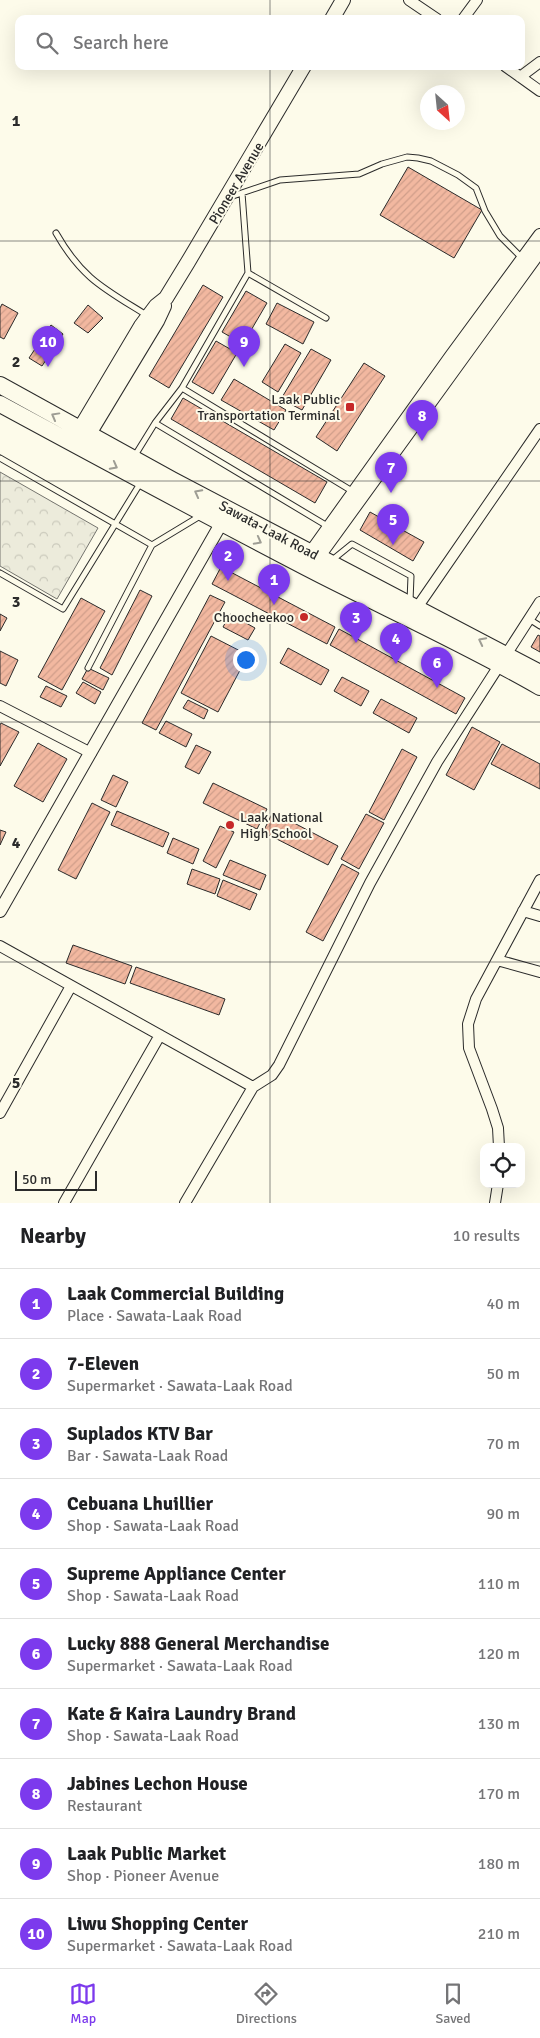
<!DOCTYPE html>
<meta charset="utf-8">
<style>
body{margin:0;font-family:Signika,sans-serif;background:#f6f6f6;color:#202124}
.controls{position:absolute;right:15px;bottom:15px;display:grid;overflow:hidden;border-radius:10px;box-shadow:0 5px 20px #0002}
.controls button{width:45px;height:45px;display:grid;place-items:center;padding:0;border:0;border-bottom:1px solid #e0e0e0;background:#fff;color:#202124;font:25px sans-serif}
.compass{position:absolute;left:420px;top:85px;width:45px;height:45px;border-radius:50%;background:#fff;box-shadow:0 5px 20px #0002;rotate:153deg}
.scale{position:absolute;left:15px;bottom:12px;width:82px;box-sizing:border-box;padding-left:5px;border:2px solid #2b2b2b;border-top:0;font-size:14px;line-height:18px;white-space:nowrap;color:#2b2b2b;-webkit-text-stroke:4px #fdfbea;paint-order:stroke}
.you{position:absolute;left:245px;top:659px;width:18px;height:18px;margin:-12px;border:4px solid #fff;border-radius:50%;background:#1a73e8;box-shadow:0 0 0 8px #1a73e833}
.badge{display:grid;place-items:center;width:32px;height:32px;border-radius:50%;background:#7c3aed;color:#fff;font-size:16px;font-weight:700}
.pin{position:absolute;translate:-50% -41px;filter:drop-shadow(0 1px 2px #0008)}
.pin::after{content:'';position:absolute;top:26px;width:18px;height:15px;background:inherit;clip-path:polygon(0 0,100% 0,50% 100%)}
.list{margin:0;padding:0;list-style:none}
h2{display:flex;justify-content:space-between;align-items:center;height:65px;margin:0;padding:0 20px;font-size:21px}
h2 small{font-size:16px;font-weight:400;color:#757577}
.list li{display:grid;grid-template-columns:32px 1fr auto;gap:15px;align-items:center;box-sizing:border-box;height:70px;padding:0 20px;border-top:1px solid #e0e0e0}
.list b{display:block;font-size:19px;white-space:nowrap}
.list p{margin:0;font-size:16px;white-space:nowrap;color:#757577}
.list em{font-size:16px;font-style:normal;color:#757577}
.icon{flex:none;width:28px;height:28px;fill:none;stroke:currentColor;stroke-width:2;stroke-linecap:round;stroke-linejoin:round}
.map{position:relative;flex:none;width:540px;height:1203px;overflow:hidden}
.search{position:absolute;background:#fff;box-shadow:0 5px 20px #0002;left:15px;right:15px;top:15px;height:55px;display:flex;align-items:center;gap:12px;box-sizing:border-box;padding:0 18px;border-radius:10px;color:#757577;font-size:19px}
.sheet{height:765px;background:#fff}
nav{display:flex;justify-content:space-around;align-items:center;box-sizing:border-box;height:70px;border-top:1px solid #e0e0e0;background:#fff;font-size:14px;color:#757577}
nav a{display:grid;justify-items:center;gap:2px}
nav .on{color:#7c3aed}
.map>svg:first-child{display:block}
.forest{fill:url(#forest-crowns);stroke:#74746e}
.building{fill:url(#building-hatch);stroke:#2b2b2b}
.lines{fill:none;stroke-linecap:round;stroke-linejoin:round}
.service-casing{stroke:#2b2b2b;stroke-width:7}
.minor-casing{stroke:#2b2b2b;stroke-width:12}
.tertiary-casing{stroke:#2b2b2b;stroke-width:14}
.secondary-casing{stroke:#2b2b2b;stroke-width:16}
.primary-casing{stroke:#2b2b2b;stroke-width:18}
.service{stroke:#fdfbea;stroke-width:5}
.minor{stroke:#fdfbea;stroke-width:10}
.tertiary{stroke:#fdfbea;stroke-width:12}
.secondary{stroke:#fdfbea;stroke-width:14}
.primary{stroke:#fdfbea;stroke-width:16}
.oneway{stroke:#9e9d94}
.grid{fill:none;stroke:#2b2b2b;stroke-width:1;stroke-opacity:0.55}
.poi-dot{fill:#c62828;stroke:#fdfbea;stroke-width:2}
.labels{text-anchor:middle;stroke-width:4;stroke-linejoin:round;paint-order:stroke}
.street-label{font-size:14px;fill:#2b2b2b;stroke:#fdfbea}
.poi-label{font-size:14px;fill:#2b2b2b;stroke:#fdfbea;text-anchor:end}
.grid-label{font-size:16px;text-anchor:middle;font-weight:bold;fill:#2b2b2b;stroke:#fdfbea;stroke-width:4;stroke-linejoin:round;paint-order:stroke}
</style>
<div class="map">
<svg width="540" height="1203" viewBox="0 0 540 1203">
<defs>
<pattern id="forest-crowns" width="20" height="18" patternUnits="userSpaceOnUse" patternTransform="scale(1.25)"><rect width="20" height="18" fill="#ecebdb"/><path d="M2 6a3 3 0 1 1 6 0M12 15a3 3 0 1 1 6 0" fill="none" stroke="#cbcabc"/></pattern>
<pattern id="building-hatch" width="6" height="6" patternUnits="userSpaceOnUse" patternTransform="scale(1.25)"><rect width="6" height="6" fill="#f2b8a0"/><path d="M-1 1l2-2M0 6l6-6M5 7l2-2" fill="none" stroke="#d09e8a"/></pattern>
</defs>
<rect width="100%" height="100%" fill="#fdfbea"/>
<path class="forest" d="M0,472L98,528L57,599L0,566Z"/>
<path class="building" d="M408,167L482,210L454,258L380,215Z
M203,285L223,297L169,388L149,376Z
M246,291L267,303L243,344L222,332Z
M277,303L314,322L303,344L266,324Z
M2,304L18,313L4,339L0,337V308Z
M88,305L103,318L88,333L74,323Z
M51,325L63,334L42,366L29,358Z
M216,341L237,353L213,394L192,382Z
M285,344L301,353L278,392L262,382Z
M311,349L331,360L302,410L281,399Z
M364,363L385,376L337,451L316,437Z
M234,379L286,410L274,430L221,400Z
M183,398L327,482L315,503L171,419Z
M370,512L424,542L413,561L360,530Z
M221,567L335,627L327,644L212,584Z
M140,590L152,596L112,675L100,668Z
M210,595L225,602L156,730L142,723Z
M81,598L105,611L62,690L38,677Z
M0,614L7,618L0,631Z
M230,614L255,628L248,640L223,627Z
M339,629L465,698L456,714L330,645Z
M538,635L540,636V652L531,647Z
M211,636L248,655L218,712L181,693Z
M288,648L329,670L321,685L280,663Z
M0,651L18,660L6,686L0,683Z
M88,668L109,678L103,690L82,679Z
M342,677L369,691L361,706L334,691Z
M83,682L101,692L95,704L76,693Z
M46,686L67,696L61,707L40,697Z
M381,699L417,718L409,733L373,713Z
M188,700L208,710L204,719L183,708Z
M166,721L192,734L186,747L159,733Z
M1,723L19,732L0,766V725Z
M472,727L500,742L474,790L446,775Z
M38,743L67,759L43,802L14,786Z
M502,744L540,764V789L491,764Z
M196,745L211,752L199,774L185,767Z
M402,749L417,757L384,820L369,812Z
M113,775L128,782L116,807L101,800Z
M213,783L267,809L257,829L203,803Z
M92,803L110,812L76,879L58,870Z
M117,811L169,833L163,847L111,825Z
M273,812L338,846L328,865L263,832Z
M366,814L384,823L359,869L341,859Z
M220,826L234,832L216,868L203,861Z
M0,830L6,832L0,845Z
M173,838L199,849L193,864L167,853Z
M230,860L266,875L260,890L223,875Z
M342,864L359,873L323,941L306,932Z
M192,869L220,879L215,894L187,884Z
M223,880L257,894L250,910L217,896Z
M73,945L132,966L125,984L66,963Z
M136,967L225,999L219,1015L130,983Z"/>
<g class="lines">
<g class="service-casing">
<path id="service" d="M230,197L280,180L359,174L382,164L407,157L418,158L431,161L458,175L476,188L485,211L500,236L523,259
M56,233C82,279 105,289 148,316
M248,273L326,318
M182,388L352,491
M155,423L329,527
M134,457L155,423L182,388L248,273L242,193
M0,458L152,545
M331,561L352,544L411,576L410,601
M0,573L63,609L141,482
M529,619L540,626
M88,668L152,545L200,516"/>
</g>
<g class="minor-casing">
<path id="minor" d="M409,0L437,19
M463,19L477,0
M505,66L540,91
M520,77L540,62
M414,612L540,429
M0,706L91,753
M523,911L540,916
M0,946L253,1087
M497,960L540,972
M0,1113L71,986
M499,1147L498,1128L492,1109L469,1048L468,1024L476,999L540,880
M64,1203L160,1035
M185,1203L253,1087L272,1075L279,1065L370,883L437,762L540,602
M495,1203L498,1184"/>
</g>
<g class="tertiary-casing">
<path id="tertiary" d="M306,559L451,356L540,235
M314,563L540,251
M0,911L222,522"/>
</g>
<g class="secondary-casing">
<path id="secondary" d="M332,19L343,0
M75,437L141,326L156,306L166,298L188,262L304,66
M84,442L157,321L164,306"/>
</g>
<g class="primary-casing">
<path id="primary" d="M0,385L172,480L540,673
M0,404C107,462 213,519 321,575C394,612 469,646 540,687"/>
</g>
<use href="#service" class="service"/>
<use href="#minor" class="minor"/>
<use href="#tertiary" class="tertiary"/>
<use href="#secondary" class="secondary"/>
<use href="#primary" class="primary"/>
</g>
<defs><path id="oneway-chevron" d="M-2-3.5L2.5 0L-2 3.5" fill="none" stroke-width="1.6" stroke-linecap="round" stroke-linejoin="round" transform="scale(1.25)"/></defs>
<g class="oneway">
<use href="#oneway-chevron" transform="translate(55 416) rotate(-151)"/>
<use href="#oneway-chevron" transform="translate(114 466) rotate(28)"/>
<use href="#oneway-chevron" transform="translate(198 493) rotate(-152)"/>
<use href="#oneway-chevron" transform="translate(258 541) rotate(28)"/>
<use href="#oneway-chevron" transform="translate(482 641) rotate(-153)"/>
</g>
<path class="grid" d="M270,0V19M270,66V1203M0,241H540M0,481H540M0,722H540M0,962H540"/>
<g class="poi-dot">
<rect x="345" y="402" width="10" height="10" rx="2.5"/>
<circle cx="304" cy="617" r="5"/>
<circle cx="230" cy="825" r="5"/>
</g>
<g class="labels">
<g class="street-label">
<text transform="translate(236 183) rotate(-59)" y="5">Pioneer Avenue</text>
<text transform="translate(269 530) rotate(28)" y="5">Sawata-Laak Road</text>
</g>
<g class="poi-label">
<text x="340" y="404">Laak Public<tspan x="340" dy="16">Transportation Terminal</tspan></text>
<text x="294" y="622">Choocheekoo</text>
<text x="240" y="822" text-anchor="start">Laak National<tspan x="240" dy="16">High School</tspan></text>
</g>
</g>
<g class="grid-label">
<text x="16" y="126">1</text>
<text x="16" y="367">2</text>
<text x="16" y="607">3</text>
<text x="16" y="848">4</text>
<text x="16" y="1088">5</text>
</g>
</svg>
<div class="controls">
<button><svg class="icon" aria-label="locate" viewBox="0 0 24 24"><circle cx="12" cy="12" r="6"/><path d="M12 2v4M12 18v4M2 12h4M18 12h4"/></svg></button>
</div>
<svg class="compass" viewBox="-18 -18 36 36"><path d="M0-13l5 13h-10z" fill="#e53935"/><path d="M0 13l5-13h-10z" fill="#757577"/></svg>
<div class="scale">50 m</div>
<div class="you"></div>
<div class="pin badge" style="left:274px;top:605px">1</div>
<div class="pin badge" style="left:228px;top:581px">2</div>
<div class="pin badge" style="left:356px;top:643px">3</div>
<div class="pin badge" style="left:396px;top:664px">4</div>
<div class="pin badge" style="left:393px;top:545px">5</div>
<div class="pin badge" style="left:437px;top:688px">6</div>
<div class="pin badge" style="left:391px;top:493px">7</div>
<div class="pin badge" style="left:422px;top:441px">8</div>
<div class="pin badge" style="left:244px;top:367px">9</div>
<div class="pin badge" style="left:48px;top:367px">10</div>
<div class="search"><svg class="icon" aria-label="search" viewBox="0 0 24 24"><circle cx="10" cy="10" r="6"/><path d="M15 15l6 6"/></svg>Search here</div>
</div>
<section class="sheet">
<h2>Nearby<small>10 results</small></h2>
<ul class="list">
<li><span class="badge">1</span><div><b>Laak Commercial Building</b><p>Place · Sawata-Laak Road</p></div><em>40 m</em></li>
<li><span class="badge">2</span><div><b>7-Eleven</b><p>Supermarket · Sawata-Laak Road</p></div><em>50 m</em></li>
<li><span class="badge">3</span><div><b>Suplados KTV Bar</b><p>Bar · Sawata-Laak Road</p></div><em>70 m</em></li>
<li><span class="badge">4</span><div><b>Cebuana Lhuillier</b><p>Shop · Sawata-Laak Road</p></div><em>90 m</em></li>
<li><span class="badge">5</span><div><b>Supreme Appliance Center</b><p>Shop · Sawata-Laak Road</p></div><em>110 m</em></li>
<li><span class="badge">6</span><div><b>Lucky 888 General Merchandise</b><p>Supermarket · Sawata-Laak Road</p></div><em>120 m</em></li>
<li><span class="badge">7</span><div><b>Kate &amp; Kaira Laundry Brand</b><p>Shop · Sawata-Laak Road</p></div><em>130 m</em></li>
<li><span class="badge">8</span><div><b>Jabines Lechon House</b><p>Restaurant</p></div><em>170 m</em></li>
<li><span class="badge">9</span><div><b>Laak Public Market</b><p>Shop · Pioneer Avenue</p></div><em>180 m</em></li>
<li><span class="badge">10</span><div><b>Liwu Shopping Center</b><p>Supermarket · Sawata-Laak Road</p></div><em>210 m</em></li>
</ul>
</section>
<nav>
<a class="on"><svg class="icon" aria-label="map" viewBox="0 0 24 24"><path d="M3 6l6-2 6 2 6-2v14l-6 2-6-2-6 2zM9 4v14M15 6v14"/></svg>Map</a>
<a><svg class="icon" aria-label="directions" viewBox="0 0 24 24"><path d="M12 3l9 9-9 9-9-9zM9 14v-3h6M13 9l2 2-2 2"/></svg>Directions</a>
<a><svg class="icon" aria-label="saved" viewBox="0 0 24 24"><path d="M7 4h10v16l-5-4-5 4z"/></svg>Saved</a>
</nav>
